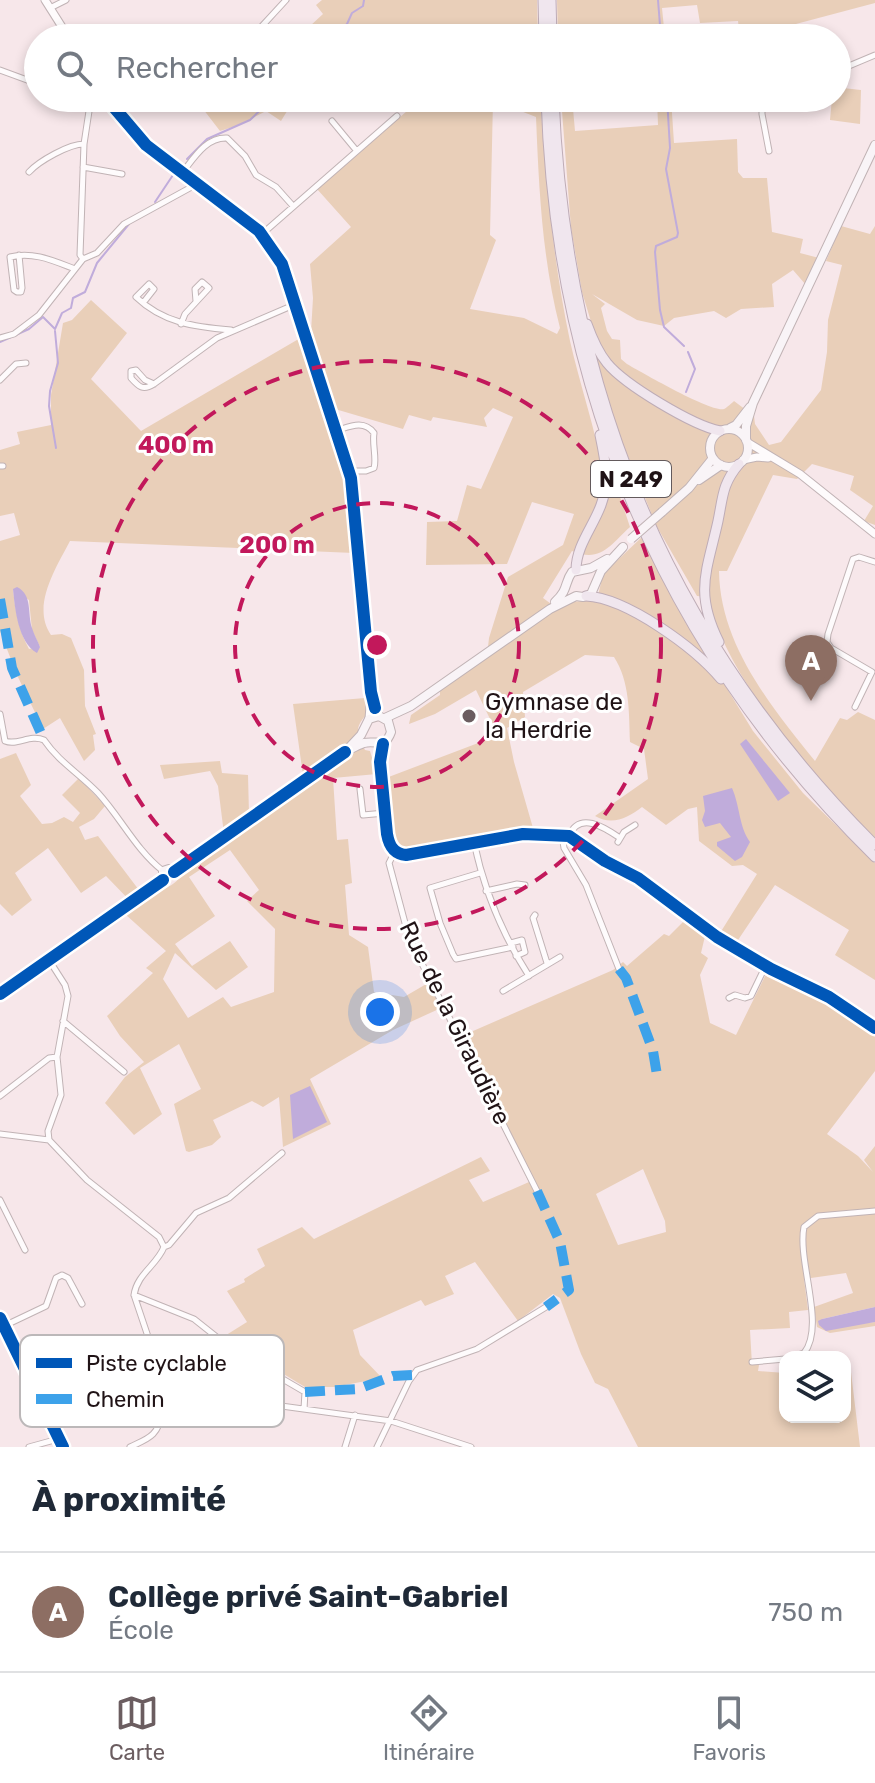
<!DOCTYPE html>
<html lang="fr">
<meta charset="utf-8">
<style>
body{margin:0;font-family:Rubik,sans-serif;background:#f6f6f7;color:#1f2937}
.controls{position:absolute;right:24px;bottom:24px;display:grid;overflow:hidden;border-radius:16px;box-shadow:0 4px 12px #0003}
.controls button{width:72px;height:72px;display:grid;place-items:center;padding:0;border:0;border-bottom:2px solid #e0e1e3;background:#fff;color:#1f2937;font:40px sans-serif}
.you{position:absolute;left:380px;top:1012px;width:28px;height:28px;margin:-20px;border:6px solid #fff;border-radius:50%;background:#1a73e8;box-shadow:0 0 0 12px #1a73e833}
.badge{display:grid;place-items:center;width:52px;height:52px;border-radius:50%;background:#6b5d60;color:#fff;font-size:26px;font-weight:700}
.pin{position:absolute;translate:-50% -66px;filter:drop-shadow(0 2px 4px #0008)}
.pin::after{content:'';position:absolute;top:42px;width:28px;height:24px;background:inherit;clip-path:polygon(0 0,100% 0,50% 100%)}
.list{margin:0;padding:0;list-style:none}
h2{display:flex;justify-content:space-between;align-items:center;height:104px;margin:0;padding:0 32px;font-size:34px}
h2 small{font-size:26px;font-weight:400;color:#747a83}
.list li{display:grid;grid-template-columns:52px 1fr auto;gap:24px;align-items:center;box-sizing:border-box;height:120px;padding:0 32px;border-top:2px solid #e0e1e3}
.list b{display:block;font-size:30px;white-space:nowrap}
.list p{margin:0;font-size:26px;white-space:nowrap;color:#747a83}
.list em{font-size:26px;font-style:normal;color:#747a83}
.icon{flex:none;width:44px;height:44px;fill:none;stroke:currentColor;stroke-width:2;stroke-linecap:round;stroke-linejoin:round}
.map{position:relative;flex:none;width:875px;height:1447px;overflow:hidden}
.search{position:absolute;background:#fff;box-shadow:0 4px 12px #0003;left:24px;right:24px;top:24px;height:88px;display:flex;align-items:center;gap:20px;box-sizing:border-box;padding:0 28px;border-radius:44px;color:#747a83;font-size:30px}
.sheet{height:224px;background:#fff}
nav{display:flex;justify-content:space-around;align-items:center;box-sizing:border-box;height:112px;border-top:2px solid #e0e1e3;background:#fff;font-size:22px;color:#747a83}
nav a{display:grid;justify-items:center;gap:4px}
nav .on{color:#6b5d60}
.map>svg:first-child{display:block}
.green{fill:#e9cfb9;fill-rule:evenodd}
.water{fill:#c0acdb}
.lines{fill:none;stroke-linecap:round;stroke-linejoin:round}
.stream{stroke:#c0acdb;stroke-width:2}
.minor-casing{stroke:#c1b3b5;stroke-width:7}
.tertiary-casing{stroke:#c1b3b5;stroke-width:9}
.secondary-casing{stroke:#c1b3b5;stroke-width:10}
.trunk-casing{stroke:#beacb6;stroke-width:11}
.minor{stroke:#fefbfc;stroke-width:5}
.tertiary{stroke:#fefbfc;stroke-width:7}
.secondary{stroke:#f9f4f7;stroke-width:8}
.trunk{stroke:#f0e6ee;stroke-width:9}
.secondary-bridge-casing{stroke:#c1b3b5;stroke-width:10;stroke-linecap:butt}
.secondary-bridge{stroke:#f9f4f7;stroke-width:8}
.quiet{stroke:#3da2ea;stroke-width:10;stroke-dasharray:20 10;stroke-linecap:butt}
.cycleway-casing{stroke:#fff;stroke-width:17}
.cycleway{stroke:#0057b8;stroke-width:12}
.ring{fill:none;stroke:#c2185b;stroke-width:4;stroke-dasharray:14 10}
.poi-dot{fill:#6b5d60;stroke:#fff;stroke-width:3}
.labels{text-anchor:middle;stroke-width:6;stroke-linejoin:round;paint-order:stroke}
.shield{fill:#fff;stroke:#635a5c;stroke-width:2}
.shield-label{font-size:22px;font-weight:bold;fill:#201316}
.poi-label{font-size:24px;fill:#201316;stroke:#fff;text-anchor:start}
.street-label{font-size:24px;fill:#201316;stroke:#fff}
.key{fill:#fff;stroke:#bcb8b9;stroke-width:2}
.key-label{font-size:22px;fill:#201316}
.centre{fill:#c2185b;stroke:#fff;stroke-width:4}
.ring-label{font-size:24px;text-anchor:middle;font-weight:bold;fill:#c2185b;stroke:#fff;stroke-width:6;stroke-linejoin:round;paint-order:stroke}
</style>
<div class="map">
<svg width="875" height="1447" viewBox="0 0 875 1447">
<rect width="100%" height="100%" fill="#f7e7ea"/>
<path class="green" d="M322,0H537L538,38H405L401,36L397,38H297L323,14L316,5Z
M557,0H875V3L777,29L778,38H740L738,21L700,23L697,5L662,8L665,38H635L628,34L558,38Z
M843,88L861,90L860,124L830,120L832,98H837V92Z
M209,98H289L282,104L289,108L281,121L266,111L239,125L220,131L200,105Z
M422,98H540C546,180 553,261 570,341C580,385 595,428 603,472L614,479L630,527C610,545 601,563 572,551L543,598L558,609L570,602L597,600L603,574L642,537L680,612L753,731L803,793L875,863V980L835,955L849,930L775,885L736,943L720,933L757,874L743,865L732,866L699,841L697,807L688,809L666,825L642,807C628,818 612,826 595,816L648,779L644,749L630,742C629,712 630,682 614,657L585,655L523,692L525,717L507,728L514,762L533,828L409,849L400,848L392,842L386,778L494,737L490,719L476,690L435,714L409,724L411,715L440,695V688L487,656L489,638L508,577L563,545L574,514L532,502L507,564L426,565L427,522L457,521L467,485L481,489L513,417L493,408L484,418L487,427L433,417L431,421L409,415L403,429L335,409L311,332L313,298L310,264L351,227L317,189ZM493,100L536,117C539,189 542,258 560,328L557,334L524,318L470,309L496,240L490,235Z
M561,98H572L575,131L658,125L657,98H671L674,143L737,139L738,172L743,178H767L772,232L803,239L800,253L819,258L806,285L793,270L772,284L774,307L741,309L726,318L714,311L674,318L664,326L637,320L592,294L605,304L601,308L607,331L612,339L620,340L621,359L627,364C641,372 712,413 724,409C725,409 733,402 734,401L754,416L755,424L769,445L781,442L821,390L827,352L828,320L842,265L826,261L841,226L870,234L875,226V525L864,521L873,506L850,490L854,476L812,464L797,479L773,475L727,571H719C720,645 771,706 815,761L840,718L847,720L858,712L875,720V838C816,779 726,679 708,597L697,596L657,527L613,420L595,358L596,338L582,292L571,228Z
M91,300L127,333L91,379L141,431L302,337L346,482L354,553L70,541C56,568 31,606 51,635L62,634L71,638L84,670L85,706L96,734L93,735L95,750L84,761L60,718L43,729L17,675L0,631V541L20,535L14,513L0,516V450L20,444L17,432L51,425V395L63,323L72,320ZM13,589L29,600L32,630L40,647L29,649C19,631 15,610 13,589Z
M365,698L366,715C354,728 357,735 365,750L370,751L377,774L333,778L337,840L348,839L352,883L345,885L349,935L368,947L374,992L404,997L428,983L441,1008L393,1030L310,1079L331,1124L283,1147L279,1097L263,1107L252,1101L213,1120L221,1137L212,1145L189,1152L186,1151L174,1104L201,1089L179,1044L140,1068L162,1114L134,1135L105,1103L125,1077L144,1062L120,1036L107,1016L153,973L146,968L166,951L125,914L135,906L106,876L81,893L48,848L15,873L32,900L12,916L0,904V759L16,753L31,785L20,796L42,824L52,823L64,817L73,822L80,813L62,795L79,778L105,806L94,819L79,827L85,840L98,836L145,898C159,889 176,888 183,872L174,863L224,834L218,786L210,771L164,779L160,765L220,761L222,773L248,775L249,814L303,775L293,704ZM230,850L259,890L247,901L275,929L274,992L231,1007L223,997L188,1018L163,979L175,953L216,990L248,967L230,941L192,966L175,944L215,916L189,877Z
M687,918L706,932L701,953L708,958L700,975L710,1023L736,1035L768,970L810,991L875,1032V1071L827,1134L858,1156L873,1172L864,1160L875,1146V1307L822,1319L858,1324L875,1322V1326L830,1333L817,1327L814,1307L853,1293L846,1273L804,1279L808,1310L789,1312L790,1328L750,1330L752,1365H759L758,1371L785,1373V1417H845V1373L851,1372L860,1447H638L608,1389L595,1383L581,1354L560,1298L553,1294L518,1321L475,1262L445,1276L454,1294L425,1306L421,1300L353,1330L360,1355L382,1378L334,1387H305L223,1337L247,1322L227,1291L245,1282L244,1279L265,1266L257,1249L302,1227L314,1239L481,1157L490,1171L469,1180L483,1202L529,1182L457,1038L613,970L623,962L627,966L664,934L669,936ZM643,1169L665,1221L666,1232L618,1245L596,1194Z"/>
<path class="water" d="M17,587C33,595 27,613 32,628C34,635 38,641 40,647L37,653C18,642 15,609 13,589Z
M746,739L790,793L778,801L740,744Z
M732,788C740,806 739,827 750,842L742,857L735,861L717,846V842L731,837L720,823L705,827L702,820L705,811L703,796Z
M310,1086L327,1122L293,1139L290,1095Z
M875,1307V1322L826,1331L819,1325L818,1321L822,1319Z"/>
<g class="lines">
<path class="stream" d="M658,0L661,38
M325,38L347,24L352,13L363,6L364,0
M667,98L670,148L666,169L678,233L677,237L656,246L655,252L660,310L664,327L684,346
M187,159L207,139L250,120L273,98
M155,202L175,172
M55,331L58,363L50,391L49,406L56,448
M0,342L29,329L43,317L55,329L62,313L71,308L73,298L85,292L97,263L129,224
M686,392L695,369L688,352"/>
<g class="minor-casing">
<path id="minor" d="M50,8L66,0
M251,38L286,0
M0,70L38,84
M837,71L875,55
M114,98L123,116
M762,98V114L769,151
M332,121L356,150
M83,167L122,174
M29,172C39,161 69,144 84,144
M182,173C194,158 206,137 227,138L245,156L256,175L276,187L293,206
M262,234L397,116
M19,255L22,288L21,292H17L14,290L10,257C33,251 54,261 75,269
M83,259L80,255L84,144L91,98
M143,303L154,289L149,284L136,297C163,323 195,327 231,330
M181,324L185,314L209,288L202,282L195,289L196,301
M0,338L14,334L39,315L83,259L97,253L124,224L197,184
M0,380L16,364L26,363
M154,384L145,380L136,370L131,371V378C139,387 143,391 154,384L217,338L296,304
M338,430C351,426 364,420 374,433C372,444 377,459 374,468L366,471H350
M0,466H3
M855,707L872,672L831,648L827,642L828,634L853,559L859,557L875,562
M0,714L5,741C17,746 30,734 44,740C59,762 80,774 98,793C121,818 136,850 163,871
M383,744L380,762L387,834C389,845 393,854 406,855L523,834L569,836L605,861L638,878L717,937L771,969L829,997L875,1028
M360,789L363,815L385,813
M562,835L564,848L586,885L619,969
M569,836C579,811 604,827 620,838
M474,842C484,890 502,934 529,976
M618,842L624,832L635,825
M395,851L389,863L409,938L537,1191
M480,873L430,888L440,923L453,954L456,959L461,958L513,947
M486,891L517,884L525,885
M535,915L533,918L547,963
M511,943L522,940L525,952L516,956
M49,960L65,985L68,996L57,1057L61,1095L48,1131L49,1140L87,1180L159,1237L164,1247C157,1265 137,1274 134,1295L164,1384C166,1397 163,1424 153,1434C147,1440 138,1443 130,1447
M503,991L560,957
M729,998L735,995L745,998L751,996L766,965
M63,1021L124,1072
M0,1096L49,1058L57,1057
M0,1134L49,1140
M0,1200L25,1250
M164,1247L169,1245L196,1213L229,1198L282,1153
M134,1295L194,1319L233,1350L305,1392L304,1409
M4,1326L46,1306L56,1278L62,1275L68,1278L82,1304
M791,1357L804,1353C826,1326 797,1261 804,1227L818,1216L875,1211
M752,1362L785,1359
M165,1390L391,1421L471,1447
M29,1447L58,1439
M345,1447L355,1415
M377,1447L409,1381L417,1370L477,1349L546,1307"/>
</g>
<g class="tertiary-casing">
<path id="tertiary" d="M45,0L69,38
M93,98H98
M106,98L146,145L259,231L282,264L351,478L371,692L369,719
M747,442L800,474L875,534
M743,460L757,457L768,458
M0,1318L63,1447"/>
</g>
<g class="secondary-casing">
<path id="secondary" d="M730,428L736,425L750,407
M710 448a19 19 0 1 1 38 0a19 19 0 1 1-38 0Z
M746,440V426L753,403L875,145
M699,480L721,465
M662,512L689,488L713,458
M555,602C569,589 564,583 572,572L591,568L607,559
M385,718L411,706L550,609L576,596L583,597L591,594L601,571L623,547
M174,872L345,752C351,749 358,745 364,743C377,740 385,749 391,732L388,721L379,716L369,719L361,735L345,752
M163,880V871L169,869L174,872
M0,994L163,880"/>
</g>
<g class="trunk-casing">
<path id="trunk" d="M543,0L544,38
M551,0L552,38
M546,98C555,392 664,650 875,857
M554,98C566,391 667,637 875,845
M587,324C592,338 598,352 607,363C625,385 692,425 720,431
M576,570C576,546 593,527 601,505C610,481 605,459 600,435
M586,596C627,598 695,648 721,679
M719,642C694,592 707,571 718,521C723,497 722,484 739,464"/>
</g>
<use href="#minor" class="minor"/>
<use href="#tertiary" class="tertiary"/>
<use href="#secondary" class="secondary"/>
<use href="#trunk" class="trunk"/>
<g class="secondary-bridge-casing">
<path id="secondary-bridge" d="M631,539L662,512"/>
</g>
<use href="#secondary-bridge" class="secondary-bridge"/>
<path class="quiet" d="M0,599L12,668L44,740
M619,969L626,978L653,1051L657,1075
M537,1191L560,1242L569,1290L546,1307
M305,1392L358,1389L393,1376L412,1375"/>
<g class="cycleway-casing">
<path id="cycleway" d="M106,98L146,145L259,231L282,264L351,478L371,692L375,708
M383,744L380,762L387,834C389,845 393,854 406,855L523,834L569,836L605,861L638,878L717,937L771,969L829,997L875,1028
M174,872L345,752
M0,994L163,880
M0,1318L63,1447"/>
</g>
<use href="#cycleway" class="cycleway"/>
</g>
<g class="ring">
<circle cx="377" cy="645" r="142"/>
<circle cx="377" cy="645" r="284"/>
</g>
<circle class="poi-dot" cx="469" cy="716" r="8"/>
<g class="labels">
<rect class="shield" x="591" y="461" width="80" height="36" rx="6"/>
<g class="shield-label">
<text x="631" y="487">N 249</text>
</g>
<g class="poi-label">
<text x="485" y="710">Gymnase de<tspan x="485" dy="28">la Herdrie</tspan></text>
</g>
<g class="street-label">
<text transform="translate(455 1023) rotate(64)" y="8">Rue de la Giraudière</text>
</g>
</g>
<rect x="20" y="1335" width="264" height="92" rx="12" class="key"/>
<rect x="36" y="1358" width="36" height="10" fill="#0057b8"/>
<rect x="36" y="1394" width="36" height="10" fill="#3da2ea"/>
<g class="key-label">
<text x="86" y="1371">Piste cyclable</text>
<text x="86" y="1407">Chemin</text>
</g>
<circle cx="377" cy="645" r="12" class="centre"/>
<g class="ring-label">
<text x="176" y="453">400 m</text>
<text x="277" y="553">200 m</text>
</g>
</svg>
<div class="controls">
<button><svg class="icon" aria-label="layers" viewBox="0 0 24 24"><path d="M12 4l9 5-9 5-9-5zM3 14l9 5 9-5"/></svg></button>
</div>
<div class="you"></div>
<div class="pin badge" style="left:811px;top:701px;background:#8d6e63">A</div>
<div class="search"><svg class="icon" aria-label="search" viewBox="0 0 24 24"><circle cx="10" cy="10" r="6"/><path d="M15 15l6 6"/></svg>Rechercher</div>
</div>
<section class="sheet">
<h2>À proximité<small></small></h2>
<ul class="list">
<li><span class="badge" style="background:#8d6e63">A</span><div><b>Collège privé Saint-Gabriel</b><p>École</p></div><em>750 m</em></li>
</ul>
</section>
<nav>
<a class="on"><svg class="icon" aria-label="map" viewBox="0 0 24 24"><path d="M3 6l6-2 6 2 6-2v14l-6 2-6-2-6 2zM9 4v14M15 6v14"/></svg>Carte</a>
<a><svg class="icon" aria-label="directions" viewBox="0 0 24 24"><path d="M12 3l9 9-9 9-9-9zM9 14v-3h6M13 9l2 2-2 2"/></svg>Itinéraire</a>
<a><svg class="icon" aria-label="saved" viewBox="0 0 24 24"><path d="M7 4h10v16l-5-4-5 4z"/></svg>Favoris</a>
</nav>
